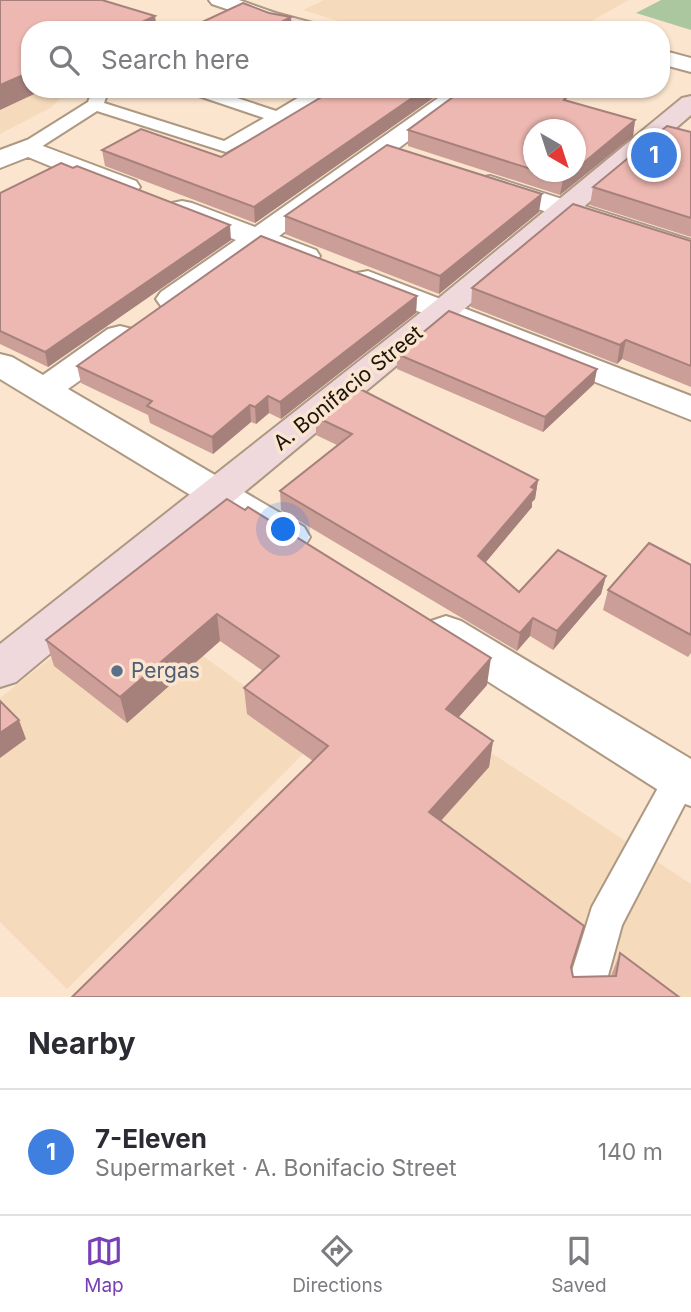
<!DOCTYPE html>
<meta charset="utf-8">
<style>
body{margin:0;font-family:Inter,sans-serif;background:#f7f7f7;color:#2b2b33}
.compass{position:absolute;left:523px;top:119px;width:63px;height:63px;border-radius:50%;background:#fff;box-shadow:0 2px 5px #0004;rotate:141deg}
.you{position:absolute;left:284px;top:530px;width:24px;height:24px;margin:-18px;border:5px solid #fff;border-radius:50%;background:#1a73e8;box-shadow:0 0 0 10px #1a73e833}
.badge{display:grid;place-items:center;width:46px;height:46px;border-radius:50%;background:#7740b6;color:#fff;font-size:23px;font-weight:700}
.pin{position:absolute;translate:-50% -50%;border:4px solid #fff;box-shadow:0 2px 7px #0006}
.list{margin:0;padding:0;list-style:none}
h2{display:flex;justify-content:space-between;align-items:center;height:91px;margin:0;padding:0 28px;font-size:30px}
h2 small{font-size:23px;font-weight:400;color:#7c7c81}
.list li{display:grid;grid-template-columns:46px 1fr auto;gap:21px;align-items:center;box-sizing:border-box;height:126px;padding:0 28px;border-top:2px solid #e1e1e2}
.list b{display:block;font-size:26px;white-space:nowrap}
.list p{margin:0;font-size:23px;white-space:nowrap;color:#7c7c81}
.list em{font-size:23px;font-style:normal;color:#7c7c81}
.icon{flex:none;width:38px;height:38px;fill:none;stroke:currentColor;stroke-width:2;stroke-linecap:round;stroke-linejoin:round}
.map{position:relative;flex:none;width:691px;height:997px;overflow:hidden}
.search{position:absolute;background:#fff;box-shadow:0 2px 5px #0004;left:21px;right:21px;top:21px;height:77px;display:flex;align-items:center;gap:18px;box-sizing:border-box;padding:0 24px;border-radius:28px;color:#7c7c81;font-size:26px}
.sheet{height:217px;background:#fff}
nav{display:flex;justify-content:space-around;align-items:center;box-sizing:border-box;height:98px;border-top:2px solid #e1e1e2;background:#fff;font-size:19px;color:#7c7c81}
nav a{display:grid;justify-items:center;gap:4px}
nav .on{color:#7740b6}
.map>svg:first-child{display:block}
.built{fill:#f5dabc}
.green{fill:#abc7a0}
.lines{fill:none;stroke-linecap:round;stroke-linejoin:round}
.service-casing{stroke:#ad9882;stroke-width:4}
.minor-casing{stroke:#ad9882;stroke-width:4}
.tertiary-casing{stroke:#ad9882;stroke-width:4}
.secondary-casing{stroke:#ad9882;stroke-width:4}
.service{fill:#fff;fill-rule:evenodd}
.minor{fill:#fff;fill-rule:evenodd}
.tertiary{fill:#fff;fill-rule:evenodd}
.secondary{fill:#f0d9dc;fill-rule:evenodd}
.wall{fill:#cc9e98;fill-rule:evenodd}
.shaded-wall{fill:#a6817c}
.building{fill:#edb8b1;stroke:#a6817c;stroke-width:2}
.service-dot{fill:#5c6f8a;stroke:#fbe5ce;stroke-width:2.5}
.labels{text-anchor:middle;stroke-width:7;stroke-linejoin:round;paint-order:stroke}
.street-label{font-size:21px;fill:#1c140c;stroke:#fbe5ce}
.service-label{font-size:21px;fill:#4e5e75;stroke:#fbe5ce;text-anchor:start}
</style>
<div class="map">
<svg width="691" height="997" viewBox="0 0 691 997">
<rect width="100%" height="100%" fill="#fbe5ce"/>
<path class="built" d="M324,0H629L575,30H367L303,10Z
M0,31L30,89H71L50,108L0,134Z
M125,600L318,739L67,989L0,922V698Z
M388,685L691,884V997H88Z"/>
<path class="green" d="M661,0H691V30L636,13Z"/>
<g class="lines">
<g class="service-casing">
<path id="service" d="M160,25L168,30L153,29Z
M93,89H109L104,103L224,141L264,118L187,92L185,89H210L276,111L301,96L287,89H313L323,95L284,121L226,152L97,111L33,152H21L18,148L21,144L88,102Z
M681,764L691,767V792L622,925L604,990L605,997H567L566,990L592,907L669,768Z"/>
</g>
<g class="minor-casing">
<path id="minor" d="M661,50L691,58V72L661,64Z
M451,89H479L279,236L316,250L320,256L316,262L305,265L261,249L183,306L172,308L161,306L156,299L161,292L236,240L172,215L168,209L172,203L182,201L192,203L255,227Z
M27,140L136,181L140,187L136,193L126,195L116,193L28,157L0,168V150Z
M490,176L691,240V259L480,190L476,184L480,178Z
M368,271L691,396V420L357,287L353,280L357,273Z
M120,326L132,329L136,336L132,343L68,389L304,527L310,537L304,547L290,551L276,547L0,379V354L12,357L43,375L108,329Z
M446,616L461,621L691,759V806L674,800L431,645L424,633L431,621Z"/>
</g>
<g class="tertiary-casing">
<path id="tertiary" d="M209,0H239L275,13L279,17L275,21L268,23L212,4Z"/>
</g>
<g class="secondary-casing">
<path id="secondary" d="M268,11L320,25L323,30C304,30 270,34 257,17L261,13Z
M691,96V115L456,316L16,682L0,687V644L434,302L682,98Z"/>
</g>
<use href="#service" class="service"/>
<use href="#minor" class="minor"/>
<use href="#tertiary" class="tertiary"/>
<use href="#secondary" class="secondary"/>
</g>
<path class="wall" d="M335,89H446L255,223L105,166L102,150L221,157Z
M566,98V101L635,120L633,136L560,195L408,146V130ZM534,130L576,172H534Z
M691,132V237L590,205L593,187Z
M0,193L231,240L48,367L0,344Z
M539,212L439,294L285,234V216Z
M691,241V387L622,359L617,364L471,307L472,288Z
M417,296L416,313L281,419L269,413L256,424L251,422L213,454L150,423L148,415L81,383L77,366Z
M397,354L597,369L594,384L543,432L397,369Z
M362,379V390L538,480L535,499L532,502V507L485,563L519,592L606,576L601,594L553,650L530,636L517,651L281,510L280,491L337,445L316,435V417Z
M227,499L487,685L458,718L493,741L489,767L441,821L571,967L573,977L611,976L620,953L679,997H72L313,761L247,714L244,688L263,671L220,641L127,723L54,666L46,640Z
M691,565V653L688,657L603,610L608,590Z"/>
<path class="shaded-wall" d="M155,16L157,30H125Z
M291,17L292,30H266Z
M30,72V89H45L0,110V85Z
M425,89H446L255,223L254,207Z
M635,120L633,136L560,195L563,179L572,172H576V169Z
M542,194L539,212L439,294L440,276Z
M230,225L231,240L48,367L45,352Z
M417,296L416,313L281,419L280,402Z
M626,340L622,359L617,364L620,345Z
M597,369L594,384L543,432L545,417Z
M268,396L269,413L256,424L255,407Z
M250,405L251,422L213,454L212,437Z
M538,480L535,499L532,502V507L475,575L478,556L531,487Z
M606,576L601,594L553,650L557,631Z
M217,614L220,641L127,723L120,697Z
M533,618L530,636L517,651L520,633Z
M491,658L487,685L443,735L446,709Z
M19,720L26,739L0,758V733Z
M493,741L489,767L426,837L429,812Z"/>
<path class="building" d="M0,0H102L155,16L125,30H30V72L0,85Z
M243,3L269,13L291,17L266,30H185Z
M335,89H425L254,207L102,150L141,129L221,157Z
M464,89H535L566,98L564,100L635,120L576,169V130H534V170L408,130Z
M667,126L691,132V218L593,187Z
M387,145L542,194L440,276L285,216Z
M61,163L73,168L77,166L230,225L45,352L0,331V193Z
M539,172H572L563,179Z
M573,204L691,241V366L626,340L620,345L472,288Z
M261,236L417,296L280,402L268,396L255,407L250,405L212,437L147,406L152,401L77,366Z
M449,311L597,369L545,417L397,354Z
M362,379L358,388L538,480L531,487L535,489L478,556L519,592L558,550L606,576L557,631L533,618L520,633L280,491L352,434L316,417Z
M227,499L245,510L248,507L491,658L446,709L493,741L429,812L584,926L571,967L573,977L616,976L620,953L679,997H72L328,746L244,688L279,656L217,614L120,697L46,640Z
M649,543L691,565V635L608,590Z
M0,701L19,720L0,733Z"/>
<circle class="service-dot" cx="117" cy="671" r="7"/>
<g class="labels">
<g class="street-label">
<text transform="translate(348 388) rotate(-39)" y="7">A. Bonifacio Street</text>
</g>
<g class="service-label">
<text x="131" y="678">Pergas</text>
</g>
</g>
</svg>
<svg class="compass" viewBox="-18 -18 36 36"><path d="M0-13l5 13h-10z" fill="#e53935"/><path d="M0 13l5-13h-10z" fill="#7c7c81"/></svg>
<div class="you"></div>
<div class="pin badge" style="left:654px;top:155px;background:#3f7fe0">1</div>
<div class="search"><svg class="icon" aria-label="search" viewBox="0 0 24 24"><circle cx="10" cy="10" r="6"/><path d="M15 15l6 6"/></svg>Search here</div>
</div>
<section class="sheet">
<h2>Nearby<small></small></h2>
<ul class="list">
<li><span class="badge" style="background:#3f7fe0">1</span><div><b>7-Eleven</b><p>Supermarket · A. Bonifacio Street</p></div><em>140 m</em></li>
</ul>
</section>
<nav>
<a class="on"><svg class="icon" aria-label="map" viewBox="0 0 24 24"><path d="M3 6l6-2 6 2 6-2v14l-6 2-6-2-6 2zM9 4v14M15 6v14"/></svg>Map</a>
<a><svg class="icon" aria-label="directions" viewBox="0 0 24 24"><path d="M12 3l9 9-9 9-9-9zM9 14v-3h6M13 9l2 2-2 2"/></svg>Directions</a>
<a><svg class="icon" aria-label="saved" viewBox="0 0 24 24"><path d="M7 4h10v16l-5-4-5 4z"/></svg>Saved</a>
</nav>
